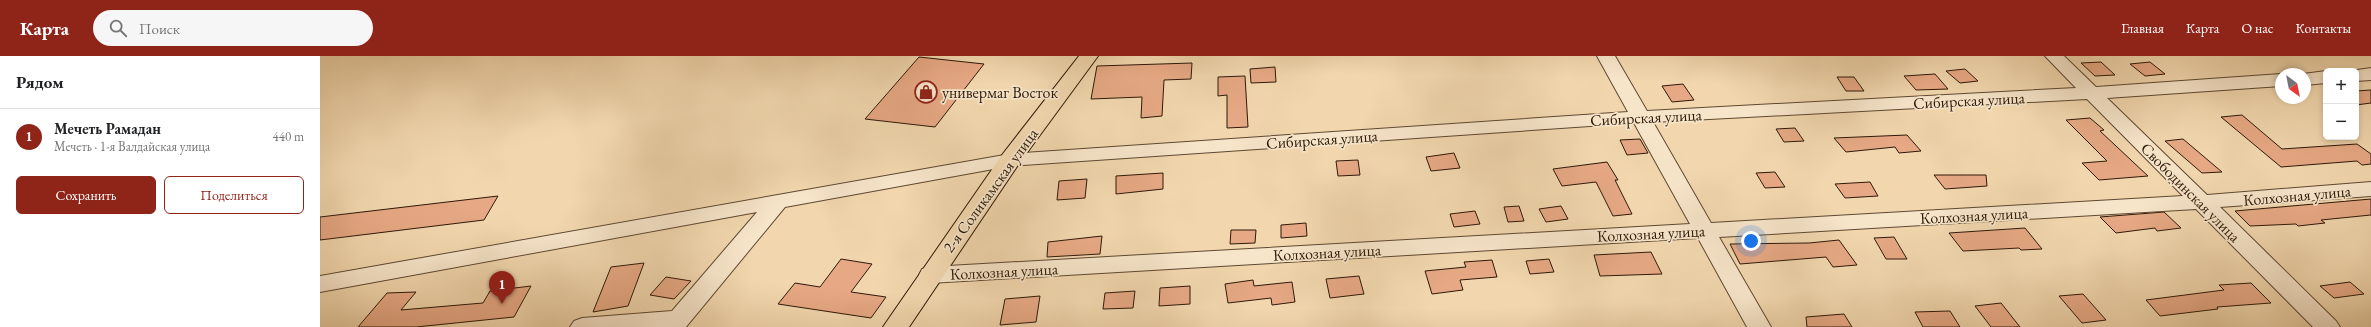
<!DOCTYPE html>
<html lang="ru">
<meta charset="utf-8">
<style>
body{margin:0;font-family:"EB Garamond",serif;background:#f6f6f6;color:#202124}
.controls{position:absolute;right:12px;top:12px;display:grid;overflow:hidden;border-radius:6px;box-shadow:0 2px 6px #0003}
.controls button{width:36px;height:36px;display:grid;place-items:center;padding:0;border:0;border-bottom:1px solid #e0e0e0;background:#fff;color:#202124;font:20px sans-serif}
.compass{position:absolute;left:1955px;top:12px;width:36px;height:36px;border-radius:50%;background:#fff;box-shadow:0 2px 6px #0003;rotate:148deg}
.you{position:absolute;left:1431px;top:185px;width:14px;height:14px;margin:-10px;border:3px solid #fff;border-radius:50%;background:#1a73e8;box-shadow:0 0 0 6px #1a73e833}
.badge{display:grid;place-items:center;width:26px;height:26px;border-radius:50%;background:#8f2418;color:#fff;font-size:13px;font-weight:700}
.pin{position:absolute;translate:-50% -33px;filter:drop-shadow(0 1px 2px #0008)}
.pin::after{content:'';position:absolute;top:21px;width:14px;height:12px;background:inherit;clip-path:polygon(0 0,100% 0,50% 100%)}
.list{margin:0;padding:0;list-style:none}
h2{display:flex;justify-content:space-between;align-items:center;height:52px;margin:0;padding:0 16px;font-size:17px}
h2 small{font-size:13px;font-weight:400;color:#757577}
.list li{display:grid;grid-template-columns:26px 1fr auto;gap:12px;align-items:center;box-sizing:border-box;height:56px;padding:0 16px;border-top:1px solid #e0e0e0}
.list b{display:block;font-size:15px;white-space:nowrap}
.list p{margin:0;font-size:13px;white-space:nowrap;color:#757577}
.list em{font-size:13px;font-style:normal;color:#757577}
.actions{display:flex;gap:8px;padding:12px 16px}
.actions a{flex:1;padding:9px 0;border:1px solid #8f2418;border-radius:6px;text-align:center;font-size:14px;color:#8f2418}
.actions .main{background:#8f2418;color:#fff}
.icon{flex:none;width:22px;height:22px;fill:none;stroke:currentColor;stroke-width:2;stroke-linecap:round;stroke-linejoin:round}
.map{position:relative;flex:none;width:2051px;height:271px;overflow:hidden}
header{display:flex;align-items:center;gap:24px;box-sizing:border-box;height:56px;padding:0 20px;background:#8f2418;color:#fff}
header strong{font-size:19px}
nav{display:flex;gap:22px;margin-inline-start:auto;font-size:14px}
.search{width:280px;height:36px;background:#f6f6f6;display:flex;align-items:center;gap:10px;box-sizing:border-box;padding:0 14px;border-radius:22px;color:#757577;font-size:15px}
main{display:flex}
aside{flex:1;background:#fff}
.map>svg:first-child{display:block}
.building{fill:#e7a985;stroke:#2d1907}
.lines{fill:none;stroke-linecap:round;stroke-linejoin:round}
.minor-casing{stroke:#5e4831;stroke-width:2}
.major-casing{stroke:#2d1907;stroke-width:2}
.minor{fill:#f7e5ca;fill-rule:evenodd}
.major{fill:#f2d7ae;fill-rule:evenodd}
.labels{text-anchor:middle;stroke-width:3.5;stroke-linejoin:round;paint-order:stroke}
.poi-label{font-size:16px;fill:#2d1907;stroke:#f7e5ca;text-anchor:start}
.street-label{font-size:16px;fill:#2d1907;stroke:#f7e5ca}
</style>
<header>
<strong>Карта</strong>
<div class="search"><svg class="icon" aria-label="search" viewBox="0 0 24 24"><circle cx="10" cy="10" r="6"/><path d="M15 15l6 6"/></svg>Поиск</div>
<nav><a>Главная</a><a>Карта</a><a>О нас</a><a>Контакты</a></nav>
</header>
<main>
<aside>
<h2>Рядом<small></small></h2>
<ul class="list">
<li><span class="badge">1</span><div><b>Мечеть Рамадан</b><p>Мечеть · 1-я Валдайская улица</p></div><em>440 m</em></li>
</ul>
<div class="actions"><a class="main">Сохранить</a><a>Поделиться</a></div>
</aside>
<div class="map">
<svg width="2051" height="271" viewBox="0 0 2051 271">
<rect width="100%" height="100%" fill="#f2d7ae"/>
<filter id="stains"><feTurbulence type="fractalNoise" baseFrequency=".005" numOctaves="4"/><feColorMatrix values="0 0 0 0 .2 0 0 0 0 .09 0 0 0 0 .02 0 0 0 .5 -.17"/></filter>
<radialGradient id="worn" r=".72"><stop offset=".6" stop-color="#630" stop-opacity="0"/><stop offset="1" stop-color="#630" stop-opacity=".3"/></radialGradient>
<path class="building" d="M599,1L664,8L615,71L545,63Z
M1781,6L1795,19L1775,20L1761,7Z
M1830,6L1845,18L1825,20L1810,8Z
M872,7L871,23L844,24L842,60L821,62L822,41L771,43L777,10Z
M955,11L956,26L931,27L930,13Z
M1645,13L1658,25L1640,27L1626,15Z
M1615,18L1628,33L1596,34L1584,20Z
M925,20L928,71L907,72V39L898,40V21Z
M1517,21H1534L1544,35H1526Z
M1363,28L1374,44L1352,46L1342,30Z
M2051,34V47L2036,49V35Z
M1922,59L1962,93L2037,88L2051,98V108L2042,109L2037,105L1961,111L1901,61Z
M1770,62L1784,74L1780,75L1828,120L1779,124L1762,107L1787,105L1746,64Z
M1475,72L1484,85L1464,86L1456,73Z
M1587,79L1601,95L1579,97L1575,91L1526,96L1514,82Z
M1320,83L1328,97L1307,99L1300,84Z
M1863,83L1902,116L1882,117L1845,85Z
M1134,97L1140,112L1111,115L1106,101Z
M1038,104L1040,119L1018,120L1016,105Z
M1287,106L1298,124H1295L1312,158L1293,160L1276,126L1242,130L1233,113Z
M1455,116L1465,131L1445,132L1436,117Z
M843,117V133L796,138V120Z
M1614,119H1666L1667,130L1625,133Z
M767,123L765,142L737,144L739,125Z
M1550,126L1558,140L1525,142L1515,128Z
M178,140L164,164L0,184V161Z
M2051,143V159L2001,164L2005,167L1978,170L1976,168L1930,170L1915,155Z
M1199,150L1204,165L1188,166L1184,151Z
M1241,150L1248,163L1226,166L1219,153Z
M1155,155L1160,168L1134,171L1130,158Z
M1844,156L1861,172L1837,175L1835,172L1796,177L1780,161Z
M986,167L987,180L961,182V169Z
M1705,172L1722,193L1701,194L1699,192L1643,195L1629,177Z
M911,174H936L935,187L910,188Z
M782,180L780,198L727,201L728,186Z
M1574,181L1587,203H1566L1554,182Z
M1519,184L1537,209L1513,211L1506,201L1420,208L1410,188L1489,187Z
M1331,196L1342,218L1280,220L1274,199Z
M521,203L552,208L531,236L566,241L551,262L458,248L475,227L500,231Z
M1229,203L1234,216L1210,218L1206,205Z
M1172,204L1177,221L1140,224L1143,234L1112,238L1105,215L1146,211L1144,206Z
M324,207L308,250L273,256L291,211Z
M1039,220L1044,238L1010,242L1006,223Z
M346,221L371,225L354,243L330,239Z
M933,224L934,230L972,226L975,246L952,249L951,242L908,247L905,228Z
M2030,226L2044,238L2014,242L2000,230Z
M1931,227L1951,247L1897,251L1898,253L1840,260L1826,244L1904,234L1899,229Z
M211,230L194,261L96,271H38L67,237L96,236L81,254L163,247L170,235Z
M870,230V248L839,250L840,232Z
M815,235L813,252L783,253L785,237Z
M1763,238L1786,264L1762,267L1739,240Z
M720,240L716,266L680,269L685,243Z
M1681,247L1700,271H1671L1655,250Z
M1630,255L1640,271H1603L1595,256Z
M1524,258L1532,271H1487L1486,261Z"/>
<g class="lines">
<g class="minor-casing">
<path id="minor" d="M1277,0H1295L1327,55L1756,32L1725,0H1744L1776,31L1961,18V30L1787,42L1887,139L2051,126V140L1900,151L2016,265L2020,271H1993L1876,153L1399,181L1451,271H1427L1378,182L610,227L602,225L599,219L602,213L610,211L1370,168L1314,67L690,110L465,151L366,271H250L254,265L262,262L352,255L437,156L0,236V220L690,98L1308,56ZM1767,43L1863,140L1391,167L1333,66Z
M2051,12V24L2036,25V15H2030Z
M2006,15V27L1985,29V18H1983Z"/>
</g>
<g class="major-casing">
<path id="major" d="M759,0H778L698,109L589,271H563L682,99Z"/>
</g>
<use href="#minor" class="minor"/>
<use href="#major" class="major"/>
</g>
<defs>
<g id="shop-ring" transform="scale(1.15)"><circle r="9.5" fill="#f7e5ca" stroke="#8f2418" stroke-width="1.5"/><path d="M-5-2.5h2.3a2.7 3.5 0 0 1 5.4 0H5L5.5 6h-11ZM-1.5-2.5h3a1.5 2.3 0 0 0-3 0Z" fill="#8f2418"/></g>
</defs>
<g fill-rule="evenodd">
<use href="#shop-ring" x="606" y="36"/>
</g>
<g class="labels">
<g class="poi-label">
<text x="622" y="42">универмаг Восток</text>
</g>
<g class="street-label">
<text transform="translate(1649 44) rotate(-3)" y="6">Сибирская улица</text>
<text transform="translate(1326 61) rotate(-3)" y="6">Сибирская улица</text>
<text transform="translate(1002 83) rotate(-4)" y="6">Сибирская улица</text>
<text transform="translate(670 134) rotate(-54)" y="6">2-я Соликамская улица</text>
<text transform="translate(1871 136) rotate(45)" y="6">Свободинская улица</text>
<text transform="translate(1977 139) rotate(-5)" y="6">Колхозная улица</text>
<text transform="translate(1654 159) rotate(-3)" y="6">Колхозная улица</text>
<text transform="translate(1331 177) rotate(-3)" y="6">Колхозная улица</text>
<text transform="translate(1007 196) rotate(-3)" y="6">Колхозная улица</text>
<text transform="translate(684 215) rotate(-3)" y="6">Колхозная улица</text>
</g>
</g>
<rect width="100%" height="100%" filter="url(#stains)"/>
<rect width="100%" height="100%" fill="url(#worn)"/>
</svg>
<div class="controls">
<button>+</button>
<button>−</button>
</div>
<svg class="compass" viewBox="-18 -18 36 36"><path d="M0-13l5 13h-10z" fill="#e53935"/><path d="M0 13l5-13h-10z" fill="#757577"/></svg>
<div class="you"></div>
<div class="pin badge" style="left:182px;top:248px">1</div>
</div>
</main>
